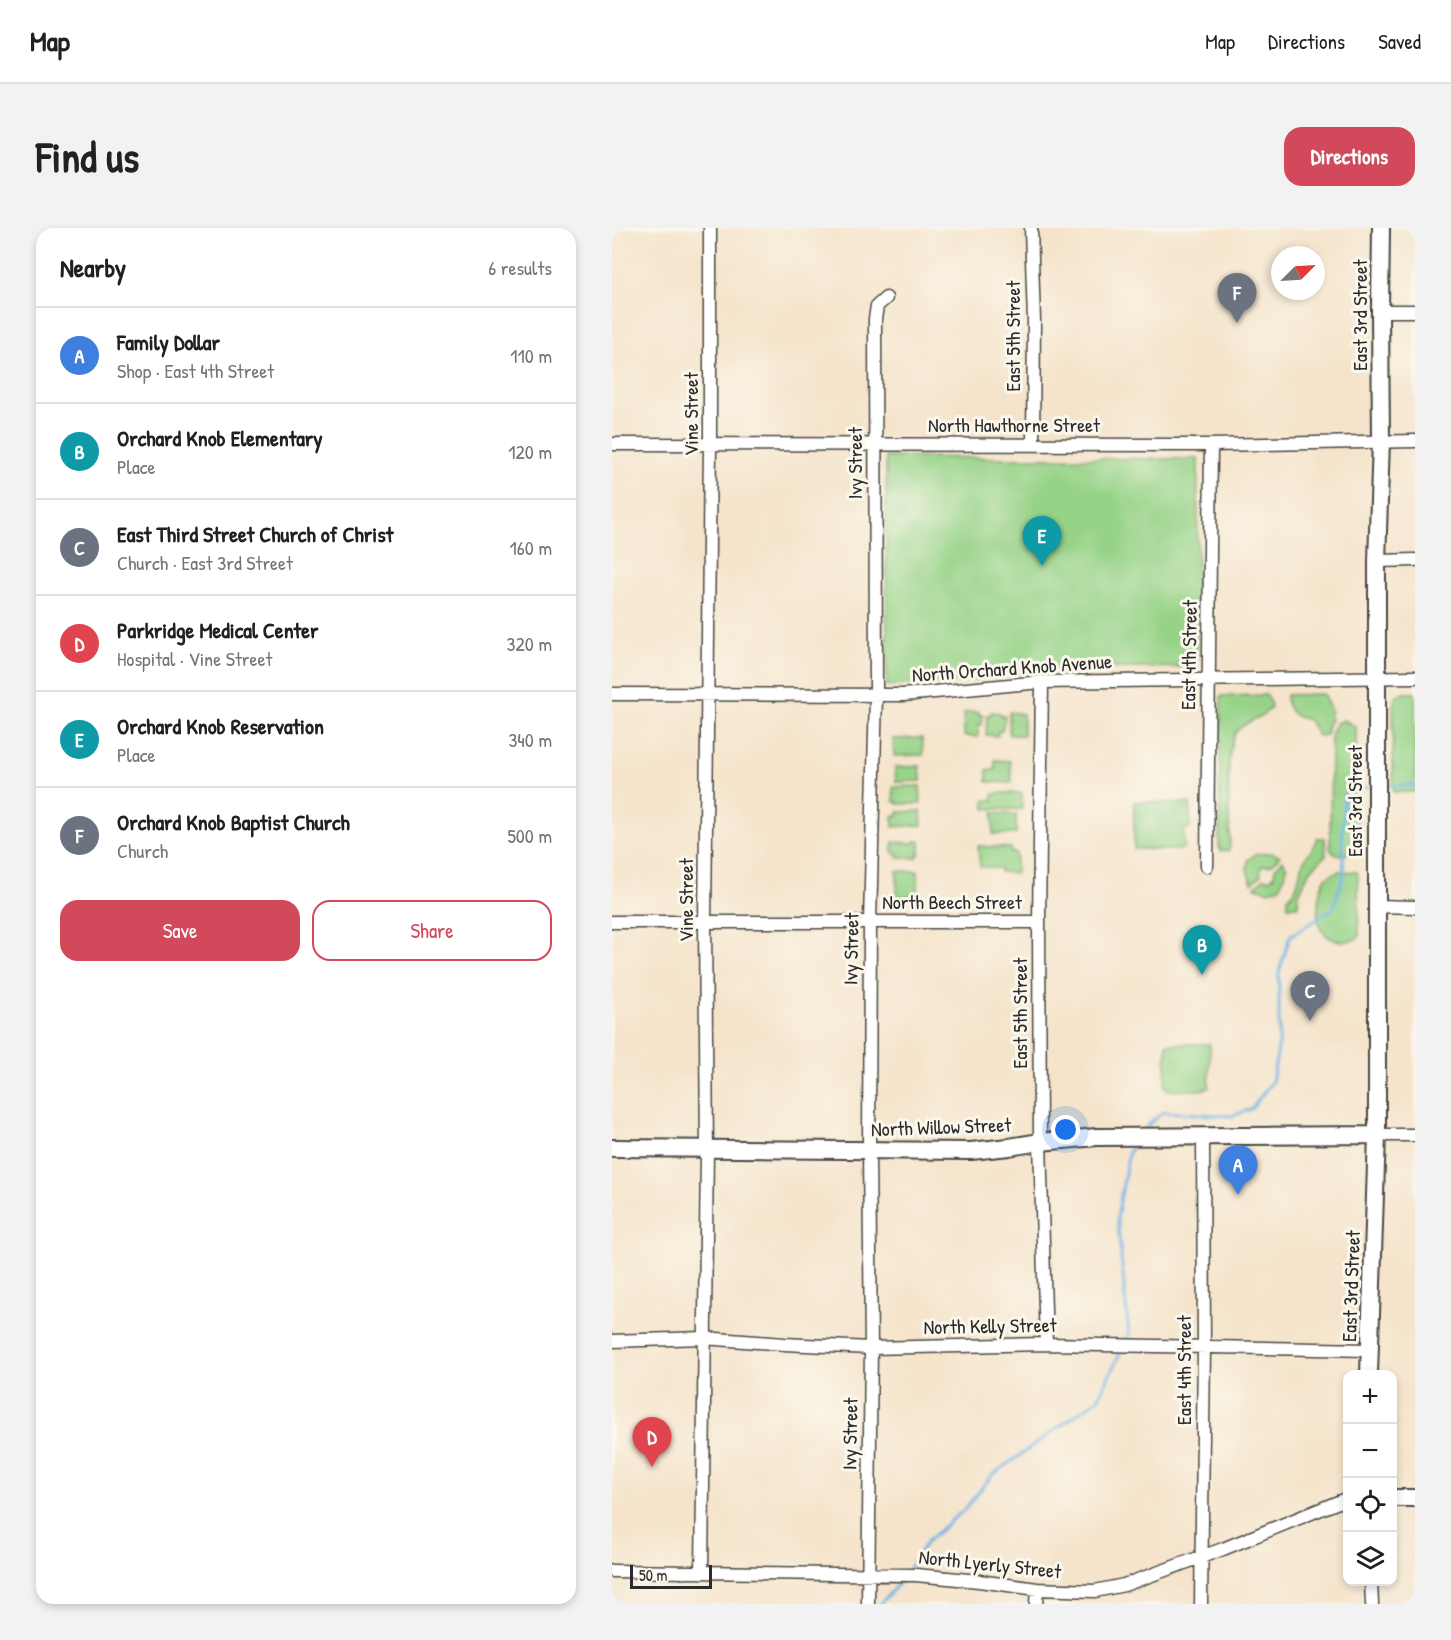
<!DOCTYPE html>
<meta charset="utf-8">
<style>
body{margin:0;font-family:"Patrick Hand",sans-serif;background:#f2f2f2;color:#202124}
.controls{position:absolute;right:18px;bottom:18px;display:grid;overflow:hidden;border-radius:12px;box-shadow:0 3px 9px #0003}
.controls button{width:54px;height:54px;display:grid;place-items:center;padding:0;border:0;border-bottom:2px solid #e0e0e0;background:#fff;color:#202124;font:30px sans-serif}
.compass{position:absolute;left:659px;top:18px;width:54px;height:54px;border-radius:50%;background:#fff;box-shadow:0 3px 9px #0003;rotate:66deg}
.scale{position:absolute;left:18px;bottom:15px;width:82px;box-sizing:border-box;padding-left:6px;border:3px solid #2b2b2b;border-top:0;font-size:16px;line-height:21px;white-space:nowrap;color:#2b2b2b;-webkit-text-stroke:4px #fbf7ec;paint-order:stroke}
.you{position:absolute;left:454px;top:902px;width:21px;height:21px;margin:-15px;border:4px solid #fff;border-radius:50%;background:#1a73e8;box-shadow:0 0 0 9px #1a73e833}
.badge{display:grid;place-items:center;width:39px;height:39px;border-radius:50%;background:#d1495b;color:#fff;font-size:20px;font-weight:700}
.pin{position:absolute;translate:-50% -50px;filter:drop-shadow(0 2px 3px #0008)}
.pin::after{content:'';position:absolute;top:32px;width:21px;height:18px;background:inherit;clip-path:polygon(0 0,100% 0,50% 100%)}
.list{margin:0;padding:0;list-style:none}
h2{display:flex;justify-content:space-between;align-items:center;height:78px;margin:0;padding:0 24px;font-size:26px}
h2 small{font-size:20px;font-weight:400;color:#757577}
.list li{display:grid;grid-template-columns:39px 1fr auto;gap:18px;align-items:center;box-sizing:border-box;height:96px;padding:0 24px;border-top:2px solid #e0e0e0}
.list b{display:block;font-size:22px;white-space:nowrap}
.list p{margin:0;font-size:20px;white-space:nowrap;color:#757577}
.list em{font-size:20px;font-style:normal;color:#757577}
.actions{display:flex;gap:12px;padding:18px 24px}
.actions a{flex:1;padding:14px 0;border:2px solid #d1495b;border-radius:18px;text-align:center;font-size:21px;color:#d1495b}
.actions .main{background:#d1495b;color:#fff}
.icon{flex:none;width:33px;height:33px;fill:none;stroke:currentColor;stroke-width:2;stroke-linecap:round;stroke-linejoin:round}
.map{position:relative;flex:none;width:803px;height:1376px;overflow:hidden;border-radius:18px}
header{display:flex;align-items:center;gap:36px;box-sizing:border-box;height:84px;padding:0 30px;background:#fff;border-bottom:2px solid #e0e0e0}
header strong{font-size:28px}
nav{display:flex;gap:33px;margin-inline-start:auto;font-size:21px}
.intro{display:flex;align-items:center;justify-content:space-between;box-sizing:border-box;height:144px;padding:0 36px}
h1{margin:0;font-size:42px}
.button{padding:15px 27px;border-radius:18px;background:#d1495b;color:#fff;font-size:21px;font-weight:700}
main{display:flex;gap:36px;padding:0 36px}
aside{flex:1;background:#fff;border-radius:18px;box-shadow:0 3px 9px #0003}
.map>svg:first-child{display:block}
.green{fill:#96d387;stroke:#607f59;stroke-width:1.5}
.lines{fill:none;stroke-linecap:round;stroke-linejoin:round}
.stream{stroke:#70b2e5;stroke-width:3}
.minor-casing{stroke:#494743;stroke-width:15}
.major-casing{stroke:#494743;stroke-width:20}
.minor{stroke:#fff;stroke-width:12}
.major{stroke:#fff;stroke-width:16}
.labels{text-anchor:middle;stroke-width:6;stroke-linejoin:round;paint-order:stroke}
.street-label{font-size:20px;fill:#2b2b2b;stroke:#fbf7ec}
</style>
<header>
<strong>Map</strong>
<nav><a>Map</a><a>Directions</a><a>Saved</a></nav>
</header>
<div class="intro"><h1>Find us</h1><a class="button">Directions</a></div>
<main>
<aside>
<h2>Nearby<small>6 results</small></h2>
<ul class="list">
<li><span class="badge" style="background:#3f7fe0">A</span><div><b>Family Dollar</b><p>Shop · East 4th Street</p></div><em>110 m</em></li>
<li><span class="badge" style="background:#0f9aa8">B</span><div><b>Orchard Knob Elementary</b><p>Place</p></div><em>120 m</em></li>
<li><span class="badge" style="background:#6b7280">C</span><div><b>East Third Street Church of Christ</b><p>Church · East 3rd Street</p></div><em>160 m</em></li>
<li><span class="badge" style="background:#e0444e">D</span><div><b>Parkridge Medical Center</b><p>Hospital · Vine Street</p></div><em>320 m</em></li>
<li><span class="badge" style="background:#0f9aa8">E</span><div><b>Orchard Knob Reservation</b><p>Place</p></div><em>340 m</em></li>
<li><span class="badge" style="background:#6b7280">F</span><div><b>Orchard Knob Baptist Church</b><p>Church</p></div><em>500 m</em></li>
</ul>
<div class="actions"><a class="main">Save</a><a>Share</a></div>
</aside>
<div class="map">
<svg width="803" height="1376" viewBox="0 0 803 1376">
<rect width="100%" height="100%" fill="#fbf7ec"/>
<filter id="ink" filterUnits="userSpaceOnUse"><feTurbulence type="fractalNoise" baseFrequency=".0167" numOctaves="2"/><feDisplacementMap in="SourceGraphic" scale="12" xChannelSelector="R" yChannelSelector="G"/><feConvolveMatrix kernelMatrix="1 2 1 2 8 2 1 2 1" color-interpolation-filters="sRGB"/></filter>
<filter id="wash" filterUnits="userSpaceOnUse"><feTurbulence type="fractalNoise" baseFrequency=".008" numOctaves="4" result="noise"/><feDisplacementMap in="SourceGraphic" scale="24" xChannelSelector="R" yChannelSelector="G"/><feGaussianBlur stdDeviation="1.35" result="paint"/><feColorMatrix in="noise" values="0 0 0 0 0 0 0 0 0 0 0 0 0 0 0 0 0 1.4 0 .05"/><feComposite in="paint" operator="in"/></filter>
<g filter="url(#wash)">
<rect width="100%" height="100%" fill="#f5e4cb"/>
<path class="green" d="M274,229L586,231L585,439L437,441L349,454L275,458Z
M789,465H803V564H781V477L784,469Z
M711,466L719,483L717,487L719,492L716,496L714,507L706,508L697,492C681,489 674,484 674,467Z
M655,467L658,473L659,480C649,491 634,492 624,504C612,520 618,594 618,617L617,622L609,623L607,618L609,468Z
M357,484H367V487H371L370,497H366V509L352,508V485Z
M379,484L388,485L389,488H393L390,503H386V508L374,507L375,487H379Z
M397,484L411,486V507H397Z
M732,492L744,499V502L745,619L741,625L725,627L720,624L718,620L719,504L724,495Z
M310,510L311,527L282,528L281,511Z
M383,532L398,533L400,555L375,554V542H383Z
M308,538L309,553L284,554L283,539Z
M308,558L309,576H286V574H282L281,559Z
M385,565H410V581H373V572H381V567Z
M522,574L578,575V600L572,602V620L566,622L522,621Z
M309,583L310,597L281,599V588H286V584Z
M381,585L404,586V606H381Z
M705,610H713L714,627L697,644L686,668V678H676V670C689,659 685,645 693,631C698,623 703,620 705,610Z
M303,613H308V626H305V630L285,629V625H281V614L303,615Z
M366,618L399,620V625H404V645L388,644V640L368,639Z
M659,625L668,628L659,637L650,638L648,642L649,647L640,655L635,642L636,632L644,626Z
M671,632L675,640L668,659L657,663L643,659L652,650L657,651L662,648L663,640Z
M285,643H306V664L298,665V669H285Z
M727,643L745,644L746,646L747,709C735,717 717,714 709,701C703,691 706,659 714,650C717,647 723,645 727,643Z
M555,816H598L597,860L589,862H556L553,858Z"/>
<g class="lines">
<path class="stream" d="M770,558L803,557
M532,903L540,893L552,884L620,888L639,881L660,854L667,815V744L678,708L721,681L732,645L730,608L732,566L741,560L761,559
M512,1115L517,1106L505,990L517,923L523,916
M296,1342L315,1313L354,1280L379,1248L486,1171L510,1121
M268,1376L291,1351"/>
</g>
</g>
<g filter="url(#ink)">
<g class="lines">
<g class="minor-casing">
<path id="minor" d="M419,0L422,93L421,216
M768,83H803
M0,216L599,217L803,213
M765,333L803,332
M430,454L427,694L428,914L434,1116
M0,466L291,467L430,454L803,449
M595,638L599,217
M764,678L803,679
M0,694H427
M765,907H803
M0,1113L91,1110L172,1116L259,1120L434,1116L757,1122
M0,1343L304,1347L367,1353L425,1361L483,1363L512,1357L611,1321L736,1270
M90,1343L95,922L93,695L98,216V0
M759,1354L760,1376
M256,1376L259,1120L257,923L258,693L264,467L263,91L265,78L274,70
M424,1376L425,1361
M589,1376L592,1119L591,909"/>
</g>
<g class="major-casing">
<path id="major" d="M0,920L359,923L397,919L428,914L485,909L765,907
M757,1146L765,907V333L769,213L768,83L769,0
M780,1270H803"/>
</g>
<use href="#minor" class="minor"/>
<use href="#major" class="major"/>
</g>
</g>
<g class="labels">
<g class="street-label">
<text transform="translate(748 87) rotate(-90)" y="7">East 3rd Street</text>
<text transform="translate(401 108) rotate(-90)" y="7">East 5th Street</text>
<text transform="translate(79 186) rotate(-90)" y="7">Vine Street</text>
<text x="402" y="204">North Hawthorne Street</text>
<text transform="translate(243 235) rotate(-90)" y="7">Ivy Street</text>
<text transform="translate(577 427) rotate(-89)" y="7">East 4th Street</text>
<text transform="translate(400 440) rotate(-4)" y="7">North Orchard Knob Avenue</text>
<text transform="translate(743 573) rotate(-90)" y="7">East 3rd Street</text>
<text transform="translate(74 672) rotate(-90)" y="7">Vine Street</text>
<text x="340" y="681">North Beech Street</text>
<text transform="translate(239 721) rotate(-89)" y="7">Ivy Street</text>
<text transform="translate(408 785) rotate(-90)" y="7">East 5th Street</text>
<text transform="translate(329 899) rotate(-2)" y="7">North Willow Street</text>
<text transform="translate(739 1058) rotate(-88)" y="7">East 3rd Street</text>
<text transform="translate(378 1098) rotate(-1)" y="7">North Kelly Street</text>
<text transform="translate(572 1142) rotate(-90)" y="7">East 4th Street</text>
<text transform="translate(238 1206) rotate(-89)" y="7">Ivy Street</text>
<text transform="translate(378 1336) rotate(6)" y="7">North Lyerly Street</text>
</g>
</g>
</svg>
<div class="controls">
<button>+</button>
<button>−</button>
<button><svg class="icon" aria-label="locate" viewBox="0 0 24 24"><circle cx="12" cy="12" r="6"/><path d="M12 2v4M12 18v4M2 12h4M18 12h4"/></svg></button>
<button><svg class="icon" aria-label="layers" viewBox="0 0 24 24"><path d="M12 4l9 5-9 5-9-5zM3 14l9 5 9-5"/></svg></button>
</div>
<svg class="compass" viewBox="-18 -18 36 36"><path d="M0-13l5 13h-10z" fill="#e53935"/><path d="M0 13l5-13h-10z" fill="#757577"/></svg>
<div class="scale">50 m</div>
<div class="you"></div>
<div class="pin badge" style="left:626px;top:967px;background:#3f7fe0">A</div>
<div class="pin badge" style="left:590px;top:747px;background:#0f9aa8">B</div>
<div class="pin badge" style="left:698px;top:793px;background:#6b7280">C</div>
<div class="pin badge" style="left:40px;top:1239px;background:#e0444e">D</div>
<div class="pin badge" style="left:430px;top:338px;background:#0f9aa8">E</div>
<div class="pin badge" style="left:625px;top:95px;background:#6b7280">F</div>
</div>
</main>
